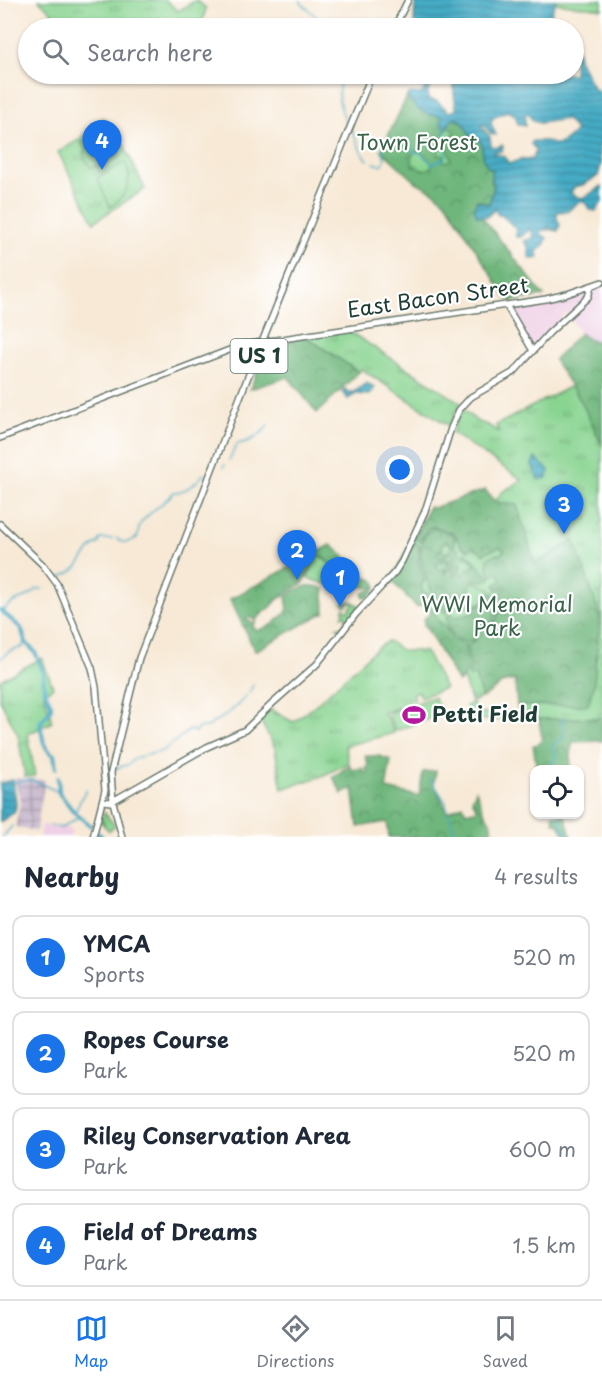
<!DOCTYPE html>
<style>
body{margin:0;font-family:"Playpen Sans",sans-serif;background:#f2f2f3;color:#1f2937}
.controls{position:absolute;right:18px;bottom:18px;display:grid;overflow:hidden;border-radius:12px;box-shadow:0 2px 4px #0004}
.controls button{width:54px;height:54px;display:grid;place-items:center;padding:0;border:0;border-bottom:2px solid #e0e1e3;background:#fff;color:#1f2937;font:30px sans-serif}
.you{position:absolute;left:400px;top:470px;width:21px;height:21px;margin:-15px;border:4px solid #fff;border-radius:50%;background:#1a73e8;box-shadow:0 0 0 9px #1a73e833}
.badge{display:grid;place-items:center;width:39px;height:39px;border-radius:50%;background:#1a73e8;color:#fff;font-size:20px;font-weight:700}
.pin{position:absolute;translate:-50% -50px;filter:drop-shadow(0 2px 3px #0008)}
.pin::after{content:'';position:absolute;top:32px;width:21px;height:18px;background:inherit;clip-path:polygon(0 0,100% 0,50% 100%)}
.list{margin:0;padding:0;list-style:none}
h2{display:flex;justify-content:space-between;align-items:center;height:78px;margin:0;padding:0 24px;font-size:26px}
h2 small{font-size:20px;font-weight:400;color:#747a83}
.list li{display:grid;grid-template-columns:39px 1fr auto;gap:18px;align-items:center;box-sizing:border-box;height:84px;margin:0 12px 12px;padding:0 12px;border:2px solid #e0e1e3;border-radius:12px}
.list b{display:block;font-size:22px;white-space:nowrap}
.list p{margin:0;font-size:20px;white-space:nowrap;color:#747a83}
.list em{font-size:20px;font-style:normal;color:#747a83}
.icon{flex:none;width:33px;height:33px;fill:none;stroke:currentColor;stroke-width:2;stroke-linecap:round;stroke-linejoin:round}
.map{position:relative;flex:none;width:602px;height:837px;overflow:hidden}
.search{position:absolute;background:#fff;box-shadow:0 2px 4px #0004;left:18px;right:18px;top:18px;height:66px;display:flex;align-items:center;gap:15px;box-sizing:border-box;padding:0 21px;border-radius:33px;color:#747a83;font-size:22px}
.sheet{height:462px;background:#fff}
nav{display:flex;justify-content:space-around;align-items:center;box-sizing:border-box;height:84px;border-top:2px solid #e0e1e3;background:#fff;font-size:16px;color:#747a83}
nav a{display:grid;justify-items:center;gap:3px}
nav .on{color:#1a73e8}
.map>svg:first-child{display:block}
.built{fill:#efd0e6}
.industrial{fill:url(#industrial-grid)}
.grass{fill:url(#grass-tufts);stroke:#548862;stroke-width:1.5;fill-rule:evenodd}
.forest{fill:url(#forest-crowns);stroke:#467a58;stroke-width:1.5}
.wetland{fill:url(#wetland-marsh);stroke:#548862;stroke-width:1.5}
.cemetery{fill:url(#cemetery-stones);stroke:#548862;stroke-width:1.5}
.garden{fill:#89d491;stroke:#548862;stroke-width:1.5}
.water{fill:url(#water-rules);stroke:#32747c;stroke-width:1.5;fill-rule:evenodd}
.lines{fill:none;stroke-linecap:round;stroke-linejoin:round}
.stream{stroke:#45abc5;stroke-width:1.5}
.river{stroke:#45abc5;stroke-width:4}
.major-casing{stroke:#6b796d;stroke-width:8}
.major{stroke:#fff;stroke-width:5}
.labels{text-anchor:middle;stroke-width:4.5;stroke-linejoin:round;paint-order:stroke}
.shield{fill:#fff;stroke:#627771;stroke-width:1.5}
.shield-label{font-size:20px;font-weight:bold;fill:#1f3d34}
.park-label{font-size:21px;fill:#3a634b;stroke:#fff}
.street-label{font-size:21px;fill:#1f3d34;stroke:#fff}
.poi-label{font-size:21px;font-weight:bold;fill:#1f3d34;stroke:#fff;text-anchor:start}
</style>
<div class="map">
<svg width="602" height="837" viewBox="0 0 602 837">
<defs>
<pattern id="industrial-grid" width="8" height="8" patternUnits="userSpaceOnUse" patternTransform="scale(1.5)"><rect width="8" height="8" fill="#cdbed2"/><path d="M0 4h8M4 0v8" fill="none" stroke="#a69cab"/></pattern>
<pattern id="grass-tufts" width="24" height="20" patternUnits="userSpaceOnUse" patternTransform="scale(1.5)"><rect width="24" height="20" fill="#89d491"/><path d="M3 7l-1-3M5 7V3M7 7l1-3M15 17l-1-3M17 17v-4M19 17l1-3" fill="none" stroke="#6fad77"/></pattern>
<pattern id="forest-crowns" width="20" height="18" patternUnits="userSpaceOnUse" patternTransform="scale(1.5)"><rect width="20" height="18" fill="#6eb67b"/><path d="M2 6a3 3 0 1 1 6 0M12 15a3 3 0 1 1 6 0" fill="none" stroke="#5a9566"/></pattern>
<pattern id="wetland-marsh" width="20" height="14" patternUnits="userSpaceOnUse" patternTransform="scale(1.5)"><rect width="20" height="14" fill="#89d491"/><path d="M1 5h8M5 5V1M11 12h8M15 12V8" fill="none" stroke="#6fad77"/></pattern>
<pattern id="cemetery-stones" width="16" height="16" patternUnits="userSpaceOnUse" patternTransform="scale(1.5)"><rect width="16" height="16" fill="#89d491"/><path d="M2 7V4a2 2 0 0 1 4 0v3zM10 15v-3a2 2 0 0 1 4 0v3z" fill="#6fad77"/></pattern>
<pattern id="water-rules" width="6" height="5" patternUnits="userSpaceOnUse" patternTransform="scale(1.5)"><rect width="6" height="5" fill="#45abc5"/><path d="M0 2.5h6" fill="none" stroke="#398ca1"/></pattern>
</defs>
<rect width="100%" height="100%" fill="#fff"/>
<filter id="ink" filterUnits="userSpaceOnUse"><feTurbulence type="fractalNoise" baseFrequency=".0167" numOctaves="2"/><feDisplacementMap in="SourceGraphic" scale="12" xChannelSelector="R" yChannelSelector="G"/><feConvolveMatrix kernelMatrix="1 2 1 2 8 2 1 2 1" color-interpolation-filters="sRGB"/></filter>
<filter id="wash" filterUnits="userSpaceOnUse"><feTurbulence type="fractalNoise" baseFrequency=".008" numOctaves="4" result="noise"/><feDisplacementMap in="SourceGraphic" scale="24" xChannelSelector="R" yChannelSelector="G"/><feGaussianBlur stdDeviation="1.35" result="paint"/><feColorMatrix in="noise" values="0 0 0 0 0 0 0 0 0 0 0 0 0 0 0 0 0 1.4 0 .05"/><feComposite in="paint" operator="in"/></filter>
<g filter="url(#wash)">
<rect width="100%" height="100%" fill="#f7e9d6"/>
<path class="built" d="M602,284V342L590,340L580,333L566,313L536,344L532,345L513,311L516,306L567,297Z
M42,824L58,829L65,826L73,831L69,837H39Z"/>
<path class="industrial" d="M14,778L45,780L36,831L15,827L21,801Z"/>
<path class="grass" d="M39,0H166L178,11L196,0L206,8L201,28H67Z
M556,0H602V9L555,3Z
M103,118L120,137L145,189L94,222L58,152L77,141Z
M347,330L461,403L449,426L361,369L359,372L306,337Z
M571,386L581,401L602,445V523L600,525L602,528V718L474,720L466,706L472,703L463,679L458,682L424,624V619L431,613L429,607L425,604L417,607L391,580L429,507L433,508L485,490L495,502L502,492L522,480L452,433L462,409L478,422L488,425L499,432L496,425ZM515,680L518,712L478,713L472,703L504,682Z
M317,557H321L337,570L331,580L345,588L344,590L307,578Z
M351,601L360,606L340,630L336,627H342L347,619L345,616H341L344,615L343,610L344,608L348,611L353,604L350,602L345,606L343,603Z
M388,641L403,651H425L445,688L421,697L418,691L413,693L415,699L385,713L394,733L345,746L349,763L322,776L282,789L275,748L260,720L270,709L293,722L314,706L377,648Z
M42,658L53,687L44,694L52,722L28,734L35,776L25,777L18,735L0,700V680Z"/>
<path class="forest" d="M407,97C420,113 423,113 442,116L445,129L447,130L448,123L452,120H458L465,124L469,134L481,142L484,161L493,169L491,181L494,187L489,204L477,200C474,206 474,209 477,215L483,218L544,296L512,301L506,298L448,205L436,193L416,182L381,150Z
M580,333L590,340L602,342V445L581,401L554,360Z
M306,337L359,372L317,413L288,377L250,389L257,372L265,366L264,352L267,345Z
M485,490L495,502L517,505L535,564L574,540L600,615L594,684L588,705L517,706L515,680L504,682L482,698L475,676L470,677L468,675L470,665L467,647L497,620L498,606H500L501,594L503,592V588L497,590L495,585L502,580L498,572L491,577L487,565L488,558L496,554H501L504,549L499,547L483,554L473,546L468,550L461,546L455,534L434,526L428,528L420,541L415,539L429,507L433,508Z
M433,528C440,528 452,532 456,539L454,540L455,546H451L447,541L441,545L443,553L439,550L437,555L442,556V563L436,564L438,569L445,567L446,568L443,572L447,574L445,572L447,569L455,571V576L460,572L463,575L468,569L476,565L470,559L469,555L464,557L463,554L466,552C476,561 483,569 490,579L484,581L473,580L474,584L471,589L467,591L471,595L470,606H467L463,595L460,593L452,596L447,602L449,611L445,613L437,599L435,598C426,579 409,543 433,528Z
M412,543H416L419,546V564L425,582L421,584L423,593L431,594L432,599L427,602L441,624H444L452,639L465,646C466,658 471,675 458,682L424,624V619L431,613L429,607L425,604L417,607L391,580L400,569Z
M331,545L349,560L347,562L340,558L335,567L321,556L317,557L303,583L278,599L271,607L255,620L248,617L246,620L253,623L256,621L253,627L257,631L272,625L288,610L286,597C299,587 309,582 325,589L324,595L325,612L255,651L230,599Z
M451,548L459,549L460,566H462L460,570L455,568L454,564L452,569L448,566L450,562L445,563V557L454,559L453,553L444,555Z
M360,575L373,580L376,584V589L367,599L363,596V593L371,590L373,587L366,588L364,586L361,588Z
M492,594H495L496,605L494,621L478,632L473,640L466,643L454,637L447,626L449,624L446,617L452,614L456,617L470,614L474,607L485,602Z
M602,718V741L572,742L570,769H537L533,745L539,744L542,740L539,719Z
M365,756H379L391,760L386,789L419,796L423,772L436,771L434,783L447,812L463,805L466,812L478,809L472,800L476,790L484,812L491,822L492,837H389L387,822L358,827L353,788L342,794L333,777L350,765L352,770L362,768L364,773H367L366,768L368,764Z
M553,815H565L571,836L566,837L558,823H554Z"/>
<path class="wetland" d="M447,126L454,130V139L445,137C445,147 450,151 451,160L446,162L442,160L444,155H439L438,153L442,135Z
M416,151C423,152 429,158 432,165L429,169L422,170L412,165V156Z"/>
<path class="cemetery" d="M104,812L115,826L109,831L100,821Z"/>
<path class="garden" d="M96,131L104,141L97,148L102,151L113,144L118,154C109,159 101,168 90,167L83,153L87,149L81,143Z
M125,162C134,182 127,196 110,207L97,178Z
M472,582L490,588L491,593L483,602L471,606L468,596Z
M434,697L443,714L395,731L389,716L390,712Z"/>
<path class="water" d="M415,0H556L549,20L537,28H416L414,22Z
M288,20L294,22L296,28H267V23Z
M574,45L578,52L579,59L593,87L602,95V142L599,147L601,165L598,176L583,185L574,187L571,193C583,204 591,192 602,186V202L596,211L590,210L584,201L578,203L568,211L557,212V219L560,224L558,231L552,230L548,226V230H542L541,234L547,238L544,246L537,251L539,258L532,259L529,257V248L524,241L533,238L532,231L529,230L521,237H516V229L502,215H498L495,209L487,217L477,216L474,207L477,201L489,204L494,187L491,176L493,169L489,168L484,161L481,142C478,140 471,138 469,134C467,132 467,128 465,125C455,112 449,122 446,131L441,122L442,116C424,115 419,112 407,97V95L412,93L420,94L425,89L423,87L415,85L409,74H574ZM443,77L449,79L454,85C452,95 457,101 456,110L449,112L437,101L428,99C426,89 434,80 443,77ZM508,111L515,115L518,124L525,126V115L528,113L533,121L540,123L566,119L576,131C568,139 559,149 547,141H532L531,144L536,150L532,159L525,160L521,159L509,164L505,157L497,154L493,155L494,152L502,151L503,146L502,145L495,148L491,145L490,137L481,126L484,125L491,134L496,135L491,123L493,118Z
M366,383L375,387L370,395L356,394L348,399L342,392L345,389C353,397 359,388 366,383Z
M535,458L549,470L547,478L538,480L532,464Z
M12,780L14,781C12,791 20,805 13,813C10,816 4,819 0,822V783Z"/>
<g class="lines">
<path class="stream" d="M301,0V3C310,9 316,19 326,23V28
M345,74C333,91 340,105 346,123
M352,130L361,151L368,160
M374,163L381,165C388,160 383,155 382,148L385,143L394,142L398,144L407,141L410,143L413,152L421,153L432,164L444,159L446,155L444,145L445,130
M229,460L237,444C250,442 261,436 268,425
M223,467L225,465
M116,538C126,546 127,542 137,538C139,534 138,528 140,524C148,513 165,503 174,492C185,492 197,483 204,474
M57,579C63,576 70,574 75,569C84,561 87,549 99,543L100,539H112
M3,613C8,599 28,601 37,589H42
M0,659L10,651L23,647L24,639
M249,693L253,685
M115,769L129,764L135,758L163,751L188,731L192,730L195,733L198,728L211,726L212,723C226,717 236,708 246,696
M550,770L556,755L552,745L564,737L562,721L564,717
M431,779L446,803L447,810
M13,782L32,780L59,792
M75,812L86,789
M448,812L456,837
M557,814L567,835
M50,825L61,828L80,816
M3,837L12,826"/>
<path class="river" d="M0,610L21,628L26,643L35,652L43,671L44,689L51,704V709L40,723C42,735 43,749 54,755L56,768
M58,778L59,793L74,812L91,826
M97,832L102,837"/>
</g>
</g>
<g filter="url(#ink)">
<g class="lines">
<g class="major-casing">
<path id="major" d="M394,28L408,0
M300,249L372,74
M506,305L533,351
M243,345L546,299L567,294L602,282
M0,438L245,344
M0,524L43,565L57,584L92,668L96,687L105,790L93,837
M103,801L111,802L207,747L245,730L273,703L317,664L356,614L395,572L402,561L425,511L451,428L459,410L471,397L514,372L549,333L588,297L591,287
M122,837L113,802L111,772L139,658L249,374L301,246"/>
</g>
<use href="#major" class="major"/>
</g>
</g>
<defs>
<g id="stadium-bare" transform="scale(1.8)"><path d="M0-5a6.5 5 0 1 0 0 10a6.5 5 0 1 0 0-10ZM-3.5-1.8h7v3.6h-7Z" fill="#b5179e" stroke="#fff" stroke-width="2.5" paint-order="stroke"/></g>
</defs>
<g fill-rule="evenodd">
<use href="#stadium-bare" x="414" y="715"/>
</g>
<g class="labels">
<rect class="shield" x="230.5" y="339" width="57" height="34" rx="4.5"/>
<g class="shield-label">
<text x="259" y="363">US 1</text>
</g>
<g class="park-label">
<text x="417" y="150">Town Forest</text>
<text x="497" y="612">WWI Memorial<tspan x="497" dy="24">Park</tspan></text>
</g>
<g class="street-label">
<text transform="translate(438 298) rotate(-8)" y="7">East Bacon Street</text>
</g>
<g class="poi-label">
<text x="432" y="722">Petti Field</text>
</g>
</g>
</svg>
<div class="controls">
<button><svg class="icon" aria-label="locate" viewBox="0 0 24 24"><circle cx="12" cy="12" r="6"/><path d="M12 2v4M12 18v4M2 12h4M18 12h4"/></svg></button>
</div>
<div class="you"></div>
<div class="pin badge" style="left:340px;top:607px">1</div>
<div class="pin badge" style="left:297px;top:580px">2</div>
<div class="pin badge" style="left:564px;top:534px">3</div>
<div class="pin badge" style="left:102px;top:170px">4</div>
<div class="search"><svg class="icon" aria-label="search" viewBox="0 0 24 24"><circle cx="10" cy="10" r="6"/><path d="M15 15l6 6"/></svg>Search here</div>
</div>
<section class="sheet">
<h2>Nearby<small>4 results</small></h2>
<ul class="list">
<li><span class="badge">1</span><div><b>YMCA</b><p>Sports</p></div><em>520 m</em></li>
<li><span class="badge">2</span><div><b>Ropes Course</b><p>Park</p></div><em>520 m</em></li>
<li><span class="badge">3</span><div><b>Riley Conservation Area</b><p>Park</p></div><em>600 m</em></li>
<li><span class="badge">4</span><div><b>Field of Dreams</b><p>Park</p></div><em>1.5 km</em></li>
</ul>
</section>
<nav>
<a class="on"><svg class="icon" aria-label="map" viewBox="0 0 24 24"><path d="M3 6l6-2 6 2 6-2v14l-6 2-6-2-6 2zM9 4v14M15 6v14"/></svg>Map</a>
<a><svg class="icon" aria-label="directions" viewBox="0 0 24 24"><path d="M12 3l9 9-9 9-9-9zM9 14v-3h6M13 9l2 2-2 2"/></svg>Directions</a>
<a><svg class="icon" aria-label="saved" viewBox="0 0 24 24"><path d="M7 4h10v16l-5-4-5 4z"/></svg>Saved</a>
</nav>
